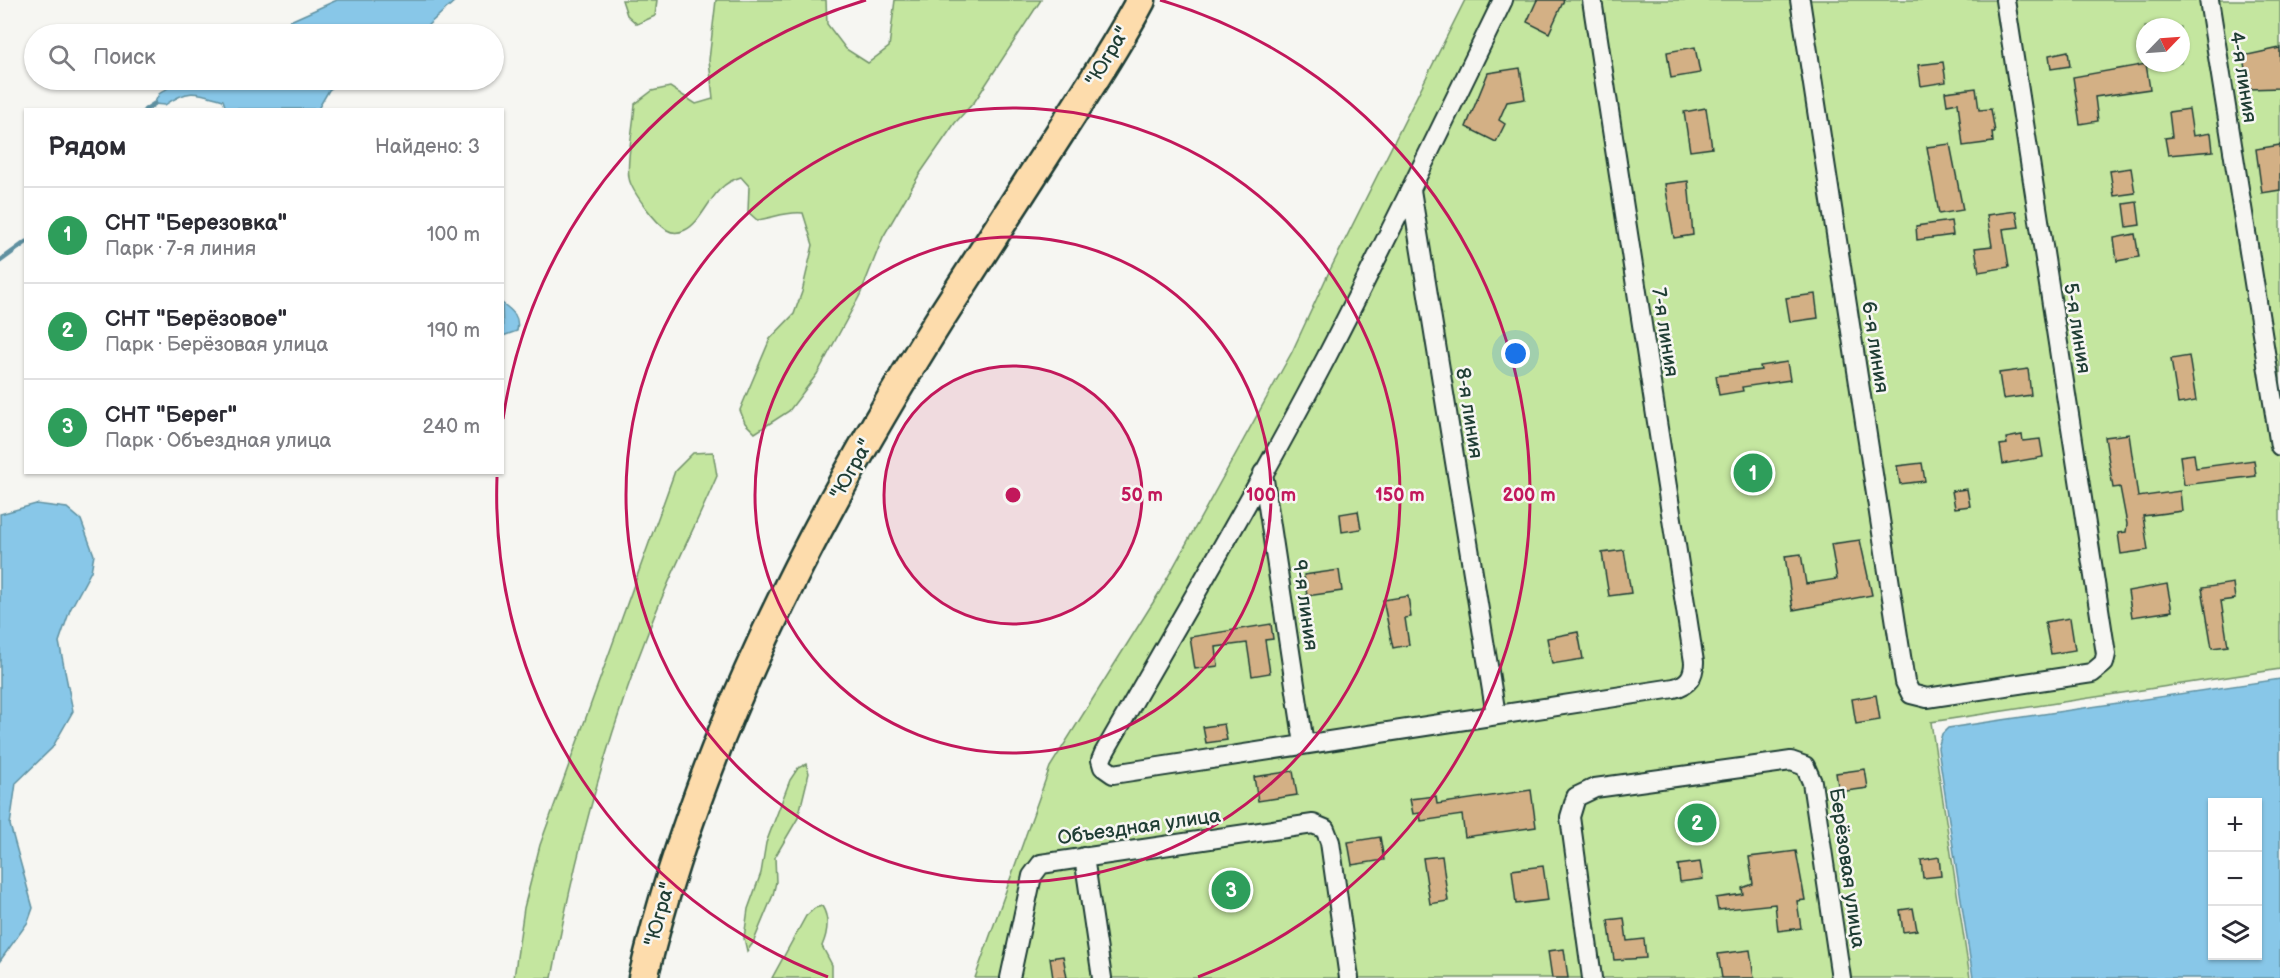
<!DOCTYPE html>
<html lang="ru">
<meta charset="utf-8">
<style>
body{margin:0;font-family:"Balsamiq Sans",sans-serif;background:#f7f7f7;color:#2b2b33}
.controls{position:absolute;right:18px;bottom:18px;display:grid;overflow:hidden;border-radius:0px;box-shadow:0 2px 4px #0004}
.controls button{width:54px;height:54px;display:grid;place-items:center;padding:0;border:0;border-bottom:2px solid #e1e1e2;background:#fff;color:#2b2b33;font:30px sans-serif}
.compass{position:absolute;left:2136px;top:18px;width:54px;height:54px;border-radius:50%;background:#fff;box-shadow:0 2px 4px #0004;rotate:65deg}
.you{position:absolute;left:1516px;top:354px;width:21px;height:21px;margin:-15px;border:4px solid #fff;border-radius:50%;background:#1a73e8;box-shadow:0 0 0 9px #1a73e833}
.badge{display:grid;place-items:center;width:39px;height:39px;border-radius:50%;background:#ea580c;color:#fff;font-size:20px;font-weight:700}
.pin{position:absolute;translate:-50% -50%;border:3px solid #fff;box-shadow:0 2px 6px #0006}
.list{margin:0;padding:0;list-style:none}
h2{display:flex;justify-content:space-between;align-items:center;height:78px;margin:0;padding:0 24px;font-size:26px}
h2 small{font-size:20px;font-weight:400;color:#7c7c81}
.list li{display:grid;grid-template-columns:39px 1fr auto;gap:18px;align-items:center;box-sizing:border-box;height:96px;padding:0 24px;border-top:2px solid #e1e1e2}
.list b{display:block;font-size:22px;white-space:nowrap}
.list p{margin:0;font-size:20px;white-space:nowrap;color:#7c7c81}
.list em{font-size:20px;font-style:normal;color:#7c7c81}
.icon{flex:none;width:33px;height:33px;fill:none;stroke:currentColor;stroke-width:2;stroke-linecap:round;stroke-linejoin:round}
.map{position:relative;flex:none;width:2280px;height:978px;overflow:hidden}
.search{position:absolute;background:#fff;box-shadow:0 2px 4px #0004;left:24px;top:24px;width:480px;height:66px;display:flex;align-items:center;gap:15px;box-sizing:border-box;padding:0 21px;border-radius:33px;color:#7c7c81;font-size:22px}
.panel{position:absolute;background:#fff;box-shadow:0 2px 4px #0004;left:24px;top:108px;width:480px;height:366px;border-radius:0px}
.map>svg:first-child{display:block}
.green{fill:#c4e69f;stroke:#72926a;stroke-width:1.5;fill-rule:evenodd}
.water{fill:#88c7e8;stroke:#5e90a0;stroke-width:1.5;fill-rule:evenodd}
.lines{fill:none;stroke-linecap:round;stroke-linejoin:round}
.stream{stroke:#5e90a0;stroke-width:5}
.building{fill:#d3b085;stroke:#1f3d34;stroke-width:1.5}
.minor-casing{stroke:#1f3d34;stroke-width:22}
.trunk-casing{stroke:#1f3d34;stroke-width:33}
.minor{stroke:#f6f6f2;stroke-width:18}
.trunk{stroke:#fddcac;stroke-width:28}
.ring{fill:none;stroke:#c2185b;stroke-width:3}
.labels{text-anchor:middle;stroke-width:5;stroke-linejoin:round;paint-order:stroke}
.street-label{font-size:20px;fill:#1f3d34;stroke:#f6f6f2}
.centre{fill:#c2185b;stroke:#f6f6f2;stroke-width:3}
.ring-label{font-size:18px;text-anchor:middle;font-weight:bold;fill:#c2185b;stroke:#f6f6f2;stroke-width:5;stroke-linejoin:round;paint-order:stroke}
</style>
<div class="map">
<svg width="2280" height="978" viewBox="0 0 2280 978">
<rect width="100%" height="100%" fill="#f6f6f2"/>
<filter id="ink" filterUnits="userSpaceOnUse"><feTurbulence type="fractalNoise" baseFrequency=".0167" numOctaves="2"/><feDisplacementMap in="SourceGraphic" scale="12" xChannelSelector="R" yChannelSelector="G"/><feConvolveMatrix kernelMatrix="1 2 1 2 8 2 1 2 1" color-interpolation-filters="sRGB"/></filter>
<g filter="url(#ink)">
<path class="green" d="M622,0H657L655,16L637,24L627,15Z
M716,0H826L827,24L846,49L868,63L889,47L895,0H1041L975,101L955,123L919,175L883,237L860,295L817,374L789,411L755,433L745,423L740,410L770,339L794,314L802,292L813,245L803,213C787,211 773,218 757,220L748,212L749,186L741,177C710,185 706,220 685,230C679,233 672,233 667,230C656,223 631,191 629,178C626,162 634,123 635,104L652,91L670,87L696,104L713,99L709,60Z
M1465,0H2280V669L1931,722L1970,978H975L1050,767L1159,593L1292,352L1328,274ZM2145,27H2181V63H2145Z
M713,452L717,476C696,525 671,573 652,622C607,736 574,858 552,978H514L524,908L540,845L675,471L693,453Z
M806,764L809,773L798,818L775,857L776,882L773,895L753,943L747,951L744,938L748,909L761,873L766,843L790,780L798,768Z
M822,906C830,919 828,932 822,946L832,965V978H772L806,916L815,908Z"/>
<path class="water" d="M337,0H456L418,34H261Z
M180,80H343L329,90L318,109H226L223,100C196,92 189,88 165,105L154,104L159,94Z
M502,303C513,311 520,317 517,331L503,336Z
M36,504L67,508L81,520L94,555L91,571L70,610L59,642L73,711L52,748L16,783L10,825L33,908L28,922L0,961V514Z
M2280,679V978H1973L1938,748L1942,734L1948,728ZM2258,802V956H2212V802Z"/>
<g class="lines">
<path class="stream" d="M145,110L154,104
M0,261L26,242"/>
</g>
<path class="building" d="M1537,0H1564L1549,33L1527,22Z
M1695,47L1700,73L1671,78L1667,52Z
M2280,48V88L2248,89L2243,56Z
M2068,51L2070,66L2051,69L2049,55Z
M1943,62L1946,82L1921,86L1918,65Z
M2146,64L2150,89L2095,97L2098,121L2080,124L2073,77Z
M1520,68L1525,99L1507,102L1499,120L1505,124L1496,142L1466,127L1488,73Z
M1976,88L1979,110L1991,109L1995,132H1992L1993,142L1963,146L1958,103L1947,105L1945,92Z
M1706,108L1712,148L1690,151L1684,112Z
M2189,109L2193,136L2211,133L2213,151L2168,155L2165,138L2172,137L2169,112Z
M1950,144L1963,210L1939,214L1927,147Z
M2280,145V190L2262,193L2256,149Z
M2131,168L2135,193L2114,196L2110,171Z
M1688,181L1693,235L1674,238L1665,184Z
M2137,202L2140,225L2127,227L2124,204Z
M2016,211L2019,227L2003,229L2009,267L1979,272L1975,248L1992,246L1987,215Z
M1951,221L1953,235L1917,240L1916,226Z
M2135,234L2139,257L2117,261L2114,238Z
M1815,294L1818,318L1790,322L1786,298Z
M2189,356L2196,401L2178,404L2171,359Z
M1787,362L1790,380L1742,387L1743,391L1719,395L1716,376L1761,370L1760,366Z
M2028,369L2031,395L2003,399L1999,373Z
M2129,434L2138,497L2180,491L2182,511L2143,516L2148,550L2121,554L2118,533L2126,532L2127,524L2120,487L2113,488L2105,437Z
M2022,435L2023,441L2040,439L2043,457L2003,464L2000,445L2007,444L2006,438Z
M2194,454L2196,468L2254,460L2256,476L2184,485L2180,456Z
M1922,463L1925,481L1900,484L1897,466Z
M1967,489L1970,506L1955,508L1952,491Z
M1358,511L1361,529L1342,532L1340,514Z
M1860,540L1872,595L1793,610L1785,556L1801,554L1806,584L1837,579L1831,544Z
M1624,550L1631,593L1609,596L1602,553Z
M1339,570L1342,591L1307,596L1304,575Z
M2233,583L2235,599L2221,601L2228,646L2212,648L2202,588Z
M2167,584L2172,611L2132,617L2128,591Z
M1408,596L1411,617L1405,618L1409,645L1393,648L1383,600Z
M2070,618L2075,650L2051,654L2045,622Z
M1271,624L1273,639L1265,640L1270,673L1252,676L1247,643L1216,647L1218,666L1195,669L1190,637Z
M1578,632L1583,659L1552,664L1547,638Z
M1876,695L1880,720L1856,724L1852,699Z
M1224,724L1227,740L1206,743L1203,727Z
M1865,769L1868,788L1839,792L1836,773Z
M1293,771L1297,795L1258,801L1254,777Z
M1531,790L1536,827L1465,837L1462,815L1421,821L1420,813L1413,814L1410,799L1436,796L1437,804Z
M1380,837L1384,860L1352,865L1348,842Z
M1796,851L1805,900L1797,901L1801,928L1778,931L1775,904L1718,910L1716,898L1743,894L1742,888L1753,884L1749,857Z
M1442,856L1448,901L1430,904L1423,858Z
M1939,857L1941,876L1923,878L1921,860Z
M1700,862L1703,879L1680,882L1678,865Z
M1543,866L1548,900L1516,904L1512,870Z
M1913,908L1917,930L1903,932L1900,910Z
M1624,918L1627,941L1644,939L1646,958L1614,960L1608,920Z
M1564,949L1568,978H1552L1548,951Z
M1750,950L1754,978H1722L1718,954Z
M1063,956L1067,978H1053L1050,958Z"/>
<g class="lines">
<g class="minor-casing">
<path id="minor" d="M1503,0C1445,120 1387,240 1326,358C1256,492 1179,622 1104,753L1101,760L1103,767L1113,774L1674,688C1688,685 1694,676 1694,662L1592,0
M1800,0L1905,682L1911,694L1927,698L2092,673L2104,663L2106,654L2005,0
M2209,0L2280,446
M1411,190L1496,715
M1263,473L1304,744
M1084,857L1102,978
M1010,978L1032,876L1041,864L1313,824L1325,829L1330,842L1349,978
M1592,978L1570,817L1576,797L1595,788L1791,761L1805,766L1812,782L1841,978"/>
</g>
<g class="trunk-casing">
<path id="trunk" d="M643,978C700,741 811,524 940,319C981,255 1022,192 1063,128C1090,86 1118,44 1141,0"/>
</g>
<use href="#minor" class="minor"/>
<use href="#trunk" class="trunk"/>
</g>
</g>
<circle cx="1013" cy="495" r="129" fill="#c2185b" fill-opacity=".12"/>
<g class="ring">
<circle cx="1013" cy="495" r="129"/>
<circle cx="1013" cy="495" r="258"/>
<circle cx="1013" cy="495" r="387"/>
<path d="M828 977A516 516 0 0 1 497 477M503 419A516 516 0 0 1 866 0M1160 0A516 516 0 0 1 1198 977"/>
</g>
<g class="labels">
<g class="street-label">
<text transform="translate(1107 56) rotate(-59)" y="7">"Югра"</text>
<text transform="translate(2244 77) rotate(81)" y="7">4-я линия</text>
<text transform="translate(2078 328) rotate(81)" y="7">5-я линия</text>
<text transform="translate(1666 332) rotate(81)" y="7">7-я линия</text>
<text transform="translate(1876 347) rotate(81)" y="7">6-я линия</text>
<text transform="translate(1470 413) rotate(81)" y="7">8-я линия</text>
<text transform="translate(851 469) rotate(-61)" y="7">"Югра"</text>
<text transform="translate(1306 605) rotate(82)" y="7">9-я линия</text>
<text transform="translate(1139 826) rotate(-8)" y="7">Объездная улица</text>
<text transform="translate(1848 868) rotate(82)" y="7">Берёзовая улица</text>
<text transform="translate(659 914) rotate(-75)" y="7">"Югра"</text>
</g>
</g>
<circle cx="1013" cy="495" r="9" class="centre"/>
<g class="ring-label">
<text x="1142" y="501">50 m</text>
<text x="1271" y="501">100 m</text>
<text x="1400" y="501">150 m</text>
<text x="1529" y="501">200 m</text>
</g>
</svg>
<div class="controls">
<button>+</button>
<button>−</button>
<button><svg class="icon" aria-label="layers" viewBox="0 0 24 24"><path d="M12 4l9 5-9 5-9-5zM3 14l9 5 9-5"/></svg></button>
</div>
<svg class="compass" viewBox="-18 -18 36 36"><path d="M0-13l5 13h-10z" fill="#e53935"/><path d="M0 13l5-13h-10z" fill="#7c7c81"/></svg>
<div class="you"></div>
<div class="pin badge" style="left:1753px;top:473px;background:#2e9e5b">1</div>
<div class="pin badge" style="left:1697px;top:823px;background:#2e9e5b">2</div>
<div class="pin badge" style="left:1231px;top:890px;background:#2e9e5b">3</div>
<div class="search"><svg class="icon" aria-label="search" viewBox="0 0 24 24"><circle cx="10" cy="10" r="6"/><path d="M15 15l6 6"/></svg>Поиск</div>
<section class="panel">
<h2>Рядом<small>Найдено: 3</small></h2>
<ul class="list">
<li><span class="badge" style="background:#2e9e5b">1</span><div><b>СНТ &quot;Березовка&quot;</b><p>Парк · 7-я линия</p></div><em>100 m</em></li>
<li><span class="badge" style="background:#2e9e5b">2</span><div><b>СНТ &quot;Берёзовое&quot;</b><p>Парк · Берёзовая улица</p></div><em>190 m</em></li>
<li><span class="badge" style="background:#2e9e5b">3</span><div><b>СНТ &quot;Берег&quot;</b><p>Парк · Объездная улица</p></div><em>240 m</em></li>
</ul>
</section>
</div>
